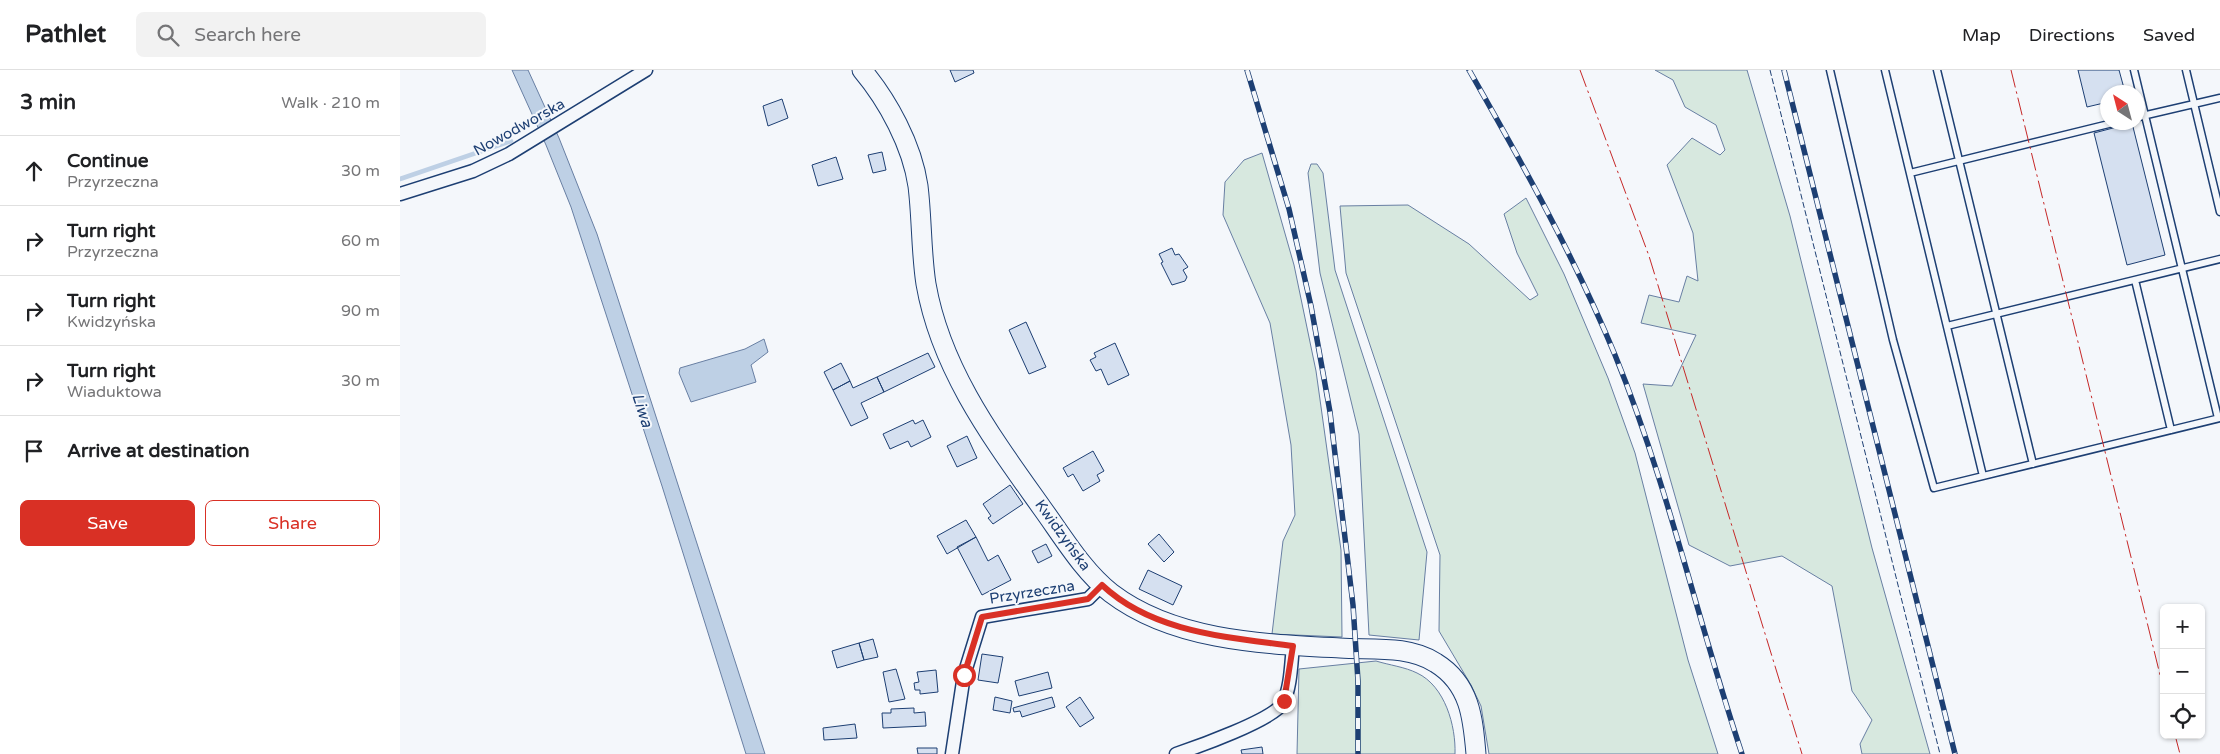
<!DOCTYPE html>
<meta charset="utf-8">
<style>
body{margin:0;font-family:"Varela Round",sans-serif;background:#f2f2f2;color:#202124}
.controls{position:absolute;right:15px;bottom:15px;display:grid;overflow:hidden;border-radius:8px;box-shadow:0 1px 4px #0004}
.controls button{width:45px;height:45px;display:grid;place-items:center;padding:0;border:0;border-bottom:1px solid #e0e0e0;background:#fff;color:#202124;font:25px sans-serif}
.compass{position:absolute;left:1700px;top:15px;width:45px;height:45px;border-radius:50%;background:#fff;box-shadow:0 1px 4px #0004;rotate:324deg}
.stop{position:absolute;width:15px;height:15px;margin:-11px;border:4px solid #d93025;border-radius:50%;background:#fff}
.stop.end{background:#d93025;border-color:#fff;box-shadow:0 1px 5px #0008}
.list{margin:0;padding:0;list-style:none}
h2{display:flex;justify-content:space-between;align-items:center;height:65px;margin:0;padding:0 20px;font-size:21px}
h2 small{font-size:16px;font-weight:400;color:#757577}
.list li{display:grid;grid-template-columns:32px 1fr auto;gap:15px;align-items:center;box-sizing:border-box;height:70px;padding:0 20px;border-top:1px solid #e0e0e0}
.list b{display:block;font-size:19px;white-space:nowrap}
.list p{margin:0;font-size:16px;white-space:nowrap;color:#757577}
.list em{font-size:16px;font-style:normal;color:#757577}
.actions{display:flex;gap:10px;padding:15px 20px}
.actions a{flex:1;padding:11px 0;border:1px solid #d93025;border-radius:8px;text-align:center;font-size:18px;color:#d93025}
.actions .main{background:#d93025;color:#fff}
.icon{flex:none;width:28px;height:28px;fill:none;stroke:currentColor;stroke-width:2;stroke-linecap:round;stroke-linejoin:round}
.map{position:relative;flex:none;width:1820px;height:684px;overflow:hidden}
header{display:flex;align-items:center;gap:30px;box-sizing:border-box;height:70px;padding:0 25px;background:#fff;border-bottom:1px solid #e0e0e0}
header strong{font-size:24px}
nav{display:flex;gap:28px;margin-inline-start:auto;font-size:18px}
.search{width:350px;height:45px;background:#f2f2f2;display:flex;align-items:center;gap:12px;box-sizing:border-box;padding:0 18px;border-radius:8px;color:#757577;font-size:19px}
main{display:flex}
aside{flex:1;background:#fff}
.map>svg:first-child{display:block}
.green{fill:#d7e8df;stroke:#687fa3}
.water{fill:#bed0e5;stroke:#687fa3}
.lines{fill:none;stroke-linecap:round;stroke-linejoin:round}
.stream{stroke:#bed0e5;stroke-width:4.5}
.building{fill:#d5e0f0;stroke:#1d3f73}
.lane-casing{stroke:#1d3f73;stroke-width:9}
.street-casing{stroke:#1d3f73;stroke-width:15}
.secondary-casing{stroke:#1d3f73;stroke-width:21}
.lane{stroke:#f4f7fb;stroke-width:6}
.street{stroke:#f4f7fb;stroke-width:12}
.secondary{stroke:#f4f7fb;stroke-width:19}
.rail-casing{stroke:#1d3f73;stroke-width:5.5}
.rail{stroke:#f4f7fb;stroke-width:4;stroke-dasharray:11;stroke-linecap:butt}
.fence{stroke:#1d3f73;stroke-width:1;stroke-dasharray:6 2.5;stroke-linecap:butt}
.power{stroke:#c62828;stroke-width:1;stroke-dasharray:18 4 2.5 4;stroke-linecap:butt}
.route{stroke:#d93025;stroke-width:6}
.labels{text-anchor:middle;stroke-width:4;stroke-linejoin:round;paint-order:stroke}
.street-label{font-size:15px;fill:#1d3f73;stroke:#f4f7fb}
.water-label{font-size:16px;font-style:italic;fill:#1d3f73;stroke:#f4f7fb}
</style>
<header>
<strong>Pathlet</strong>
<div class="search"><svg class="icon" aria-label="search" viewBox="0 0 24 24"><circle cx="10" cy="10" r="6"/><path d="M15 15l6 6"/></svg>Search here</div>
<nav><a>Map</a><a>Directions</a><a>Saved</a></nav>
</header>
<main>
<aside>
<h2>3 min<small>Walk · 210 m</small></h2>
<ul class="list">
<li><svg class="icon" aria-label="ahead" viewBox="0 0 24 24"><path d="M12 20V5M6 11l6-6 6 6"/></svg><div><b>Continue</b><p>Przyrzeczna</p></div><em>30 m</em></li>
<li><svg class="icon" aria-label="right" viewBox="0 0 24 24"><path d="M7 20v-9h11M14 6l5 5-5 5"/></svg><div><b>Turn right</b><p>Przyrzeczna</p></div><em>60 m</em></li>
<li><svg class="icon" aria-label="right" viewBox="0 0 24 24"><path d="M7 20v-9h11M14 6l5 5-5 5"/></svg><div><b>Turn right</b><p>Kwidzyńska</p></div><em>90 m</em></li>
<li><svg class="icon" aria-label="right" viewBox="0 0 24 24"><path d="M7 20v-9h11M14 6l5 5-5 5"/></svg><div><b>Turn right</b><p>Wiaduktowa</p></div><em>30 m</em></li>
<li><svg class="icon" aria-label="arrive" viewBox="0 0 24 24"><path d="M6 21V4h12l-3 4 3 4H6"/></svg><div><b>Arrive at destination</b></div></li>
</ul>
<div class="actions"><a class="main">Save</a><a>Share</a></div>
</aside>
<div class="map">
<svg width="1820" height="684" viewBox="0 0 1820 684">
<rect width="100%" height="100%" fill="#f4f7fb"/>
<path class="green" d="M1255,0H1347L1390,146L1472,478L1530,684H1462L1460,674L1472,650L1452,621L1432,516L1382,486L1330,496L1289,475L1243,314L1272,316L1296,265L1241,253L1249,225L1279,232L1287,206L1298,211L1293,163L1267,95L1292,68L1320,85L1325,80L1316,55L1285,37L1273,10Z
M862,83L894,195L916,301L941,480L942,567L872,564L883,471L895,445L891,375L870,253L823,145L825,112L844,90Z
M911,94H917L923,103L935,200L1027,482L1019,570L969,565L959,364L920,203L908,103Z
M1126,128L1164,204L1208,308L1235,383L1288,590L1318,684H1089L1081,636L1071,615L1039,561L1040,485L946,203L940,136L1008,135L1069,174L1130,230L1138,225L1117,183L1104,144Z
M976,591C989,595 1005,597 1017,603C1045,616 1056,656 1055,684H897L899,599Z"/>
<path class="water" d="M112,0H128L159,68L197,164L365,684H346L262,416L171,137L146,75Z
M364,269L368,282L351,295L356,312L291,332L279,303L280,298L345,279Z"/>
<g class="lines">
<path class="stream" d="M0,109L111,71"/>
</g>
<path class="building" d="M550,0H573L574,3L555,12Z
M1678,0H1719L1725,22H1708V32L1687,37Z
M382,29L388,48L368,56L363,36Z
M1732,53L1765,185L1727,195L1694,63Z
M482,82L486,100L473,103L468,85Z
M436,87L443,109L418,116L412,95Z
M772,178L775,185L779,184L788,197L783,200L787,207L785,211L772,215L761,193L763,192L759,184Z
M626,252L646,297L629,304L609,260Z
M715,273L729,305L708,315L701,299L696,301L690,290L696,287L694,283Z
M528,283L535,297L484,322L477,307Z
M441,293L450,311L433,320L424,302Z
M477,307L484,322L461,333L468,348L451,356L433,320L450,311L453,318Z
M513,350L515,354L523,350L531,367L511,377L508,371L490,379L483,364Z
M567,366L577,388L557,397L547,376Z
M693,381L704,401L697,405L700,411L683,421L673,404L668,407L663,398Z
M610,415L623,434L593,454L588,448L591,446L583,434Z
M566,450L576,467L547,484L537,466Z
M759,464L774,482L764,492L748,474Z
M576,467L588,491L598,485L611,510L582,525L557,477Z
M646,474L652,486L638,493L632,481Z
M748,500L782,516L773,535L739,519Z
M473,569L478,587L464,590L459,573Z
M459,573L464,590L437,598L432,581Z
M582,584L603,587L598,613L578,610Z
M496,599L505,629L489,632L483,602Z
M536,600L538,622L520,624V620H515L514,613L519,612L517,602Z
M648,602L652,618L619,626L615,611Z
M595,627L612,631L610,643L593,640Z
M652,627L655,637L622,647L620,641L614,642L613,638Z
M680,627L694,648L680,657L666,637Z
M514,638V643L525,642L526,656L483,658L482,643H491V639Z
M455,654L457,668L424,670L423,658Z
M862,677L863,684H842L841,680Z
M517,678H537V684H518Z"/>
<g class="lines">
<g class="lane-casing">
<path id="lane" d="M1430,0L1493,270L1534,418L1820,348
M1485,0L1583,406
M1537,0L1633,394
M1734,0L1818,348
M1786,0L1820,142
M1738,47L1820,28
M1510,103L1717,52
M1735,210L1771,360
M1547,256L1820,189"/>
</g>
<g class="street-casing">
<path id="street" d="M0,124L73,101L109,84L246,0
M552,684L564,605L582,547L688,529L702,515
M776,684C797,677 873,650 883,633C891,617 891,594 893,576"/>
</g>
<g class="secondary-casing">
<path id="secondary" d="M462,0C488,31 512,75 518,116C522,148 521,182 526,214C541,300 593,369 642,438C663,467 683,501 711,523C774,571 863,574 940,578C971,580 1009,575 1036,593C1070,614 1073,648 1076,684"/>
</g>
<use href="#lane" class="lane"/>
<use href="#street" class="street"/>
<use href="#secondary" class="secondary"/>
<g class="rail-casing">
<path id="rail" d="M847,0L889,139L911,236L930,342L953,535L958,611V684
M1069,0C1122,93 1174,186 1215,285C1268,415 1298,552 1342,684
M1384,0L1555,684"/>
</g>
<use href="#rail" class="rail"/>
<path class="fence" d="M1370,0L1540,684"/>
<path class="power" d="M1180,0L1249,186L1402,684
M1611,0L1764,621
M1775,665L1780,684"/>
</g>
<g class="lines">
<path class="route" d="M564,605L582,547L688,529L702,515C753,563 828,567 893,576L884,631"/>
</g>
<g class="labels">
<g class="street-label">
<text transform="translate(119 57) rotate(-29)" y="5">Nowodworska</text>
<text transform="translate(663 465) rotate(54)" y="5">Kwidzyńska</text>
<text transform="translate(632 522) rotate(-9)" y="5">Przyrzeczna</text>
</g>
<g class="water-label">
<text transform="translate(243 340) rotate(72)" y="6">Liwa</text>
</g>
</g>
</svg>
<div class="controls">
<button>+</button>
<button>−</button>
<button><svg class="icon" aria-label="locate" viewBox="0 0 24 24"><circle cx="12" cy="12" r="6"/><path d="M12 2v4M12 18v4M2 12h4M18 12h4"/></svg></button>
</div>
<svg class="compass" viewBox="-18 -18 36 36"><path d="M0-13l5 13h-10z" fill="#e53935"/><path d="M0 13l5-13h-10z" fill="#757577"/></svg>
<div class="stop" style="left:564px;top:605px"></div>
<div class="stop end" style="left:884px;top:631px"></div>
</div>
</main>
